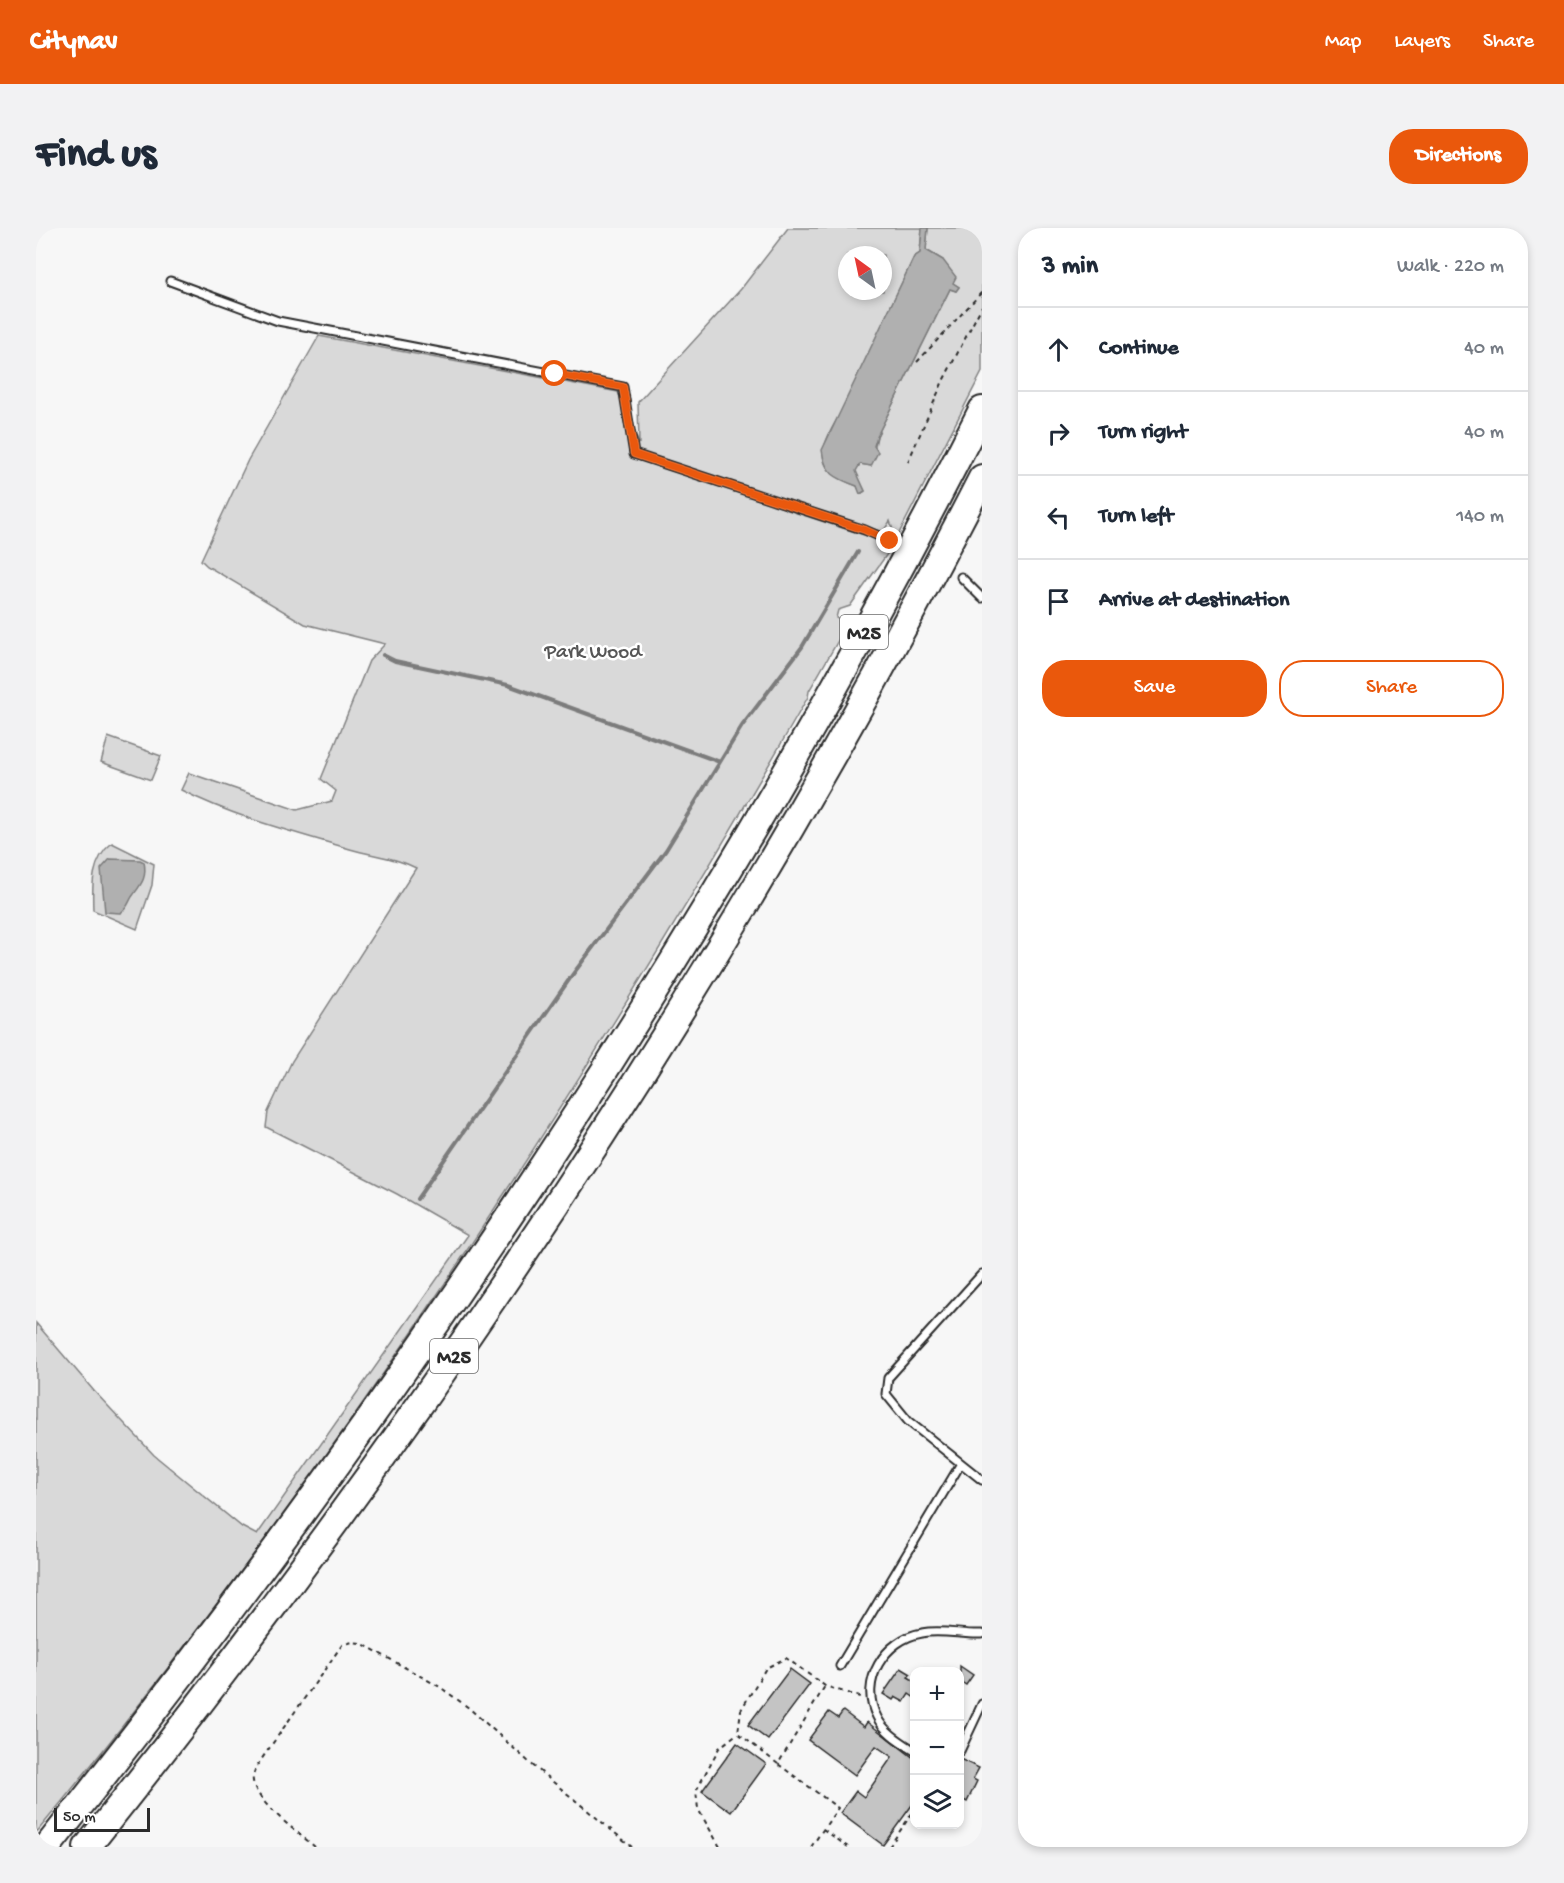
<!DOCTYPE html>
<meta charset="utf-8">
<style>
body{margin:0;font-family:"Gochi Hand",sans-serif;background:#f2f2f3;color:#1f2937}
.controls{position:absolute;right:18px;bottom:18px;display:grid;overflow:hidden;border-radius:12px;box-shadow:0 3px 9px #0003}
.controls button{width:54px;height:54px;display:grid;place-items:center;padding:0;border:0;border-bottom:2px solid #e0e1e3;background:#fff;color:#1f2937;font:30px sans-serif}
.compass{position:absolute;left:802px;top:18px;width:54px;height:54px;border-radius:50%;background:#fff;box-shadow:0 3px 9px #0003;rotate:327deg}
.scale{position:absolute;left:18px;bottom:15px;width:96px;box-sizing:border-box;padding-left:6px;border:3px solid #2b2b2b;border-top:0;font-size:16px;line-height:21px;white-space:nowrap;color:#2b2b2b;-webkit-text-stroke:4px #fff;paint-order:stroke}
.stop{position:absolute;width:18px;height:18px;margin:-14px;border:4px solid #ea580c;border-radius:50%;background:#fff}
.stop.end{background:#ea580c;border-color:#fff;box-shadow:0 2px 6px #0008}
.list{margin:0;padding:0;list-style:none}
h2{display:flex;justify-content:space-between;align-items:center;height:78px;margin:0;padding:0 24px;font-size:26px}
h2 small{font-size:20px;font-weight:400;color:#747a83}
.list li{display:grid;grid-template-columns:39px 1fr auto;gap:18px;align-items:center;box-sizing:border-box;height:84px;padding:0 24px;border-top:2px solid #e0e1e3}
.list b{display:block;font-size:22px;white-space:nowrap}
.list em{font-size:20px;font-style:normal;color:#747a83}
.actions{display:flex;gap:12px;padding:18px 24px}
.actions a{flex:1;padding:14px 0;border:2px solid #ea580c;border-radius:24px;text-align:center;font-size:21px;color:#ea580c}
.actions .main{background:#ea580c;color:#fff}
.icon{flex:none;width:33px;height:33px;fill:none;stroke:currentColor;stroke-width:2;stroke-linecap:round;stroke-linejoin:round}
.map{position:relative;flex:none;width:946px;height:1619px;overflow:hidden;border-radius:24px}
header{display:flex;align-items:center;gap:36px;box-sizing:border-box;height:84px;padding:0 30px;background:#ea580c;color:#fff}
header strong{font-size:28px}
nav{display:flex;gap:33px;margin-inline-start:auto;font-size:21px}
.intro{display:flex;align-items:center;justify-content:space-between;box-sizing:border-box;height:144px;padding:0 36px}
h1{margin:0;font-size:42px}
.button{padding:15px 27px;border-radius:24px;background:#ea580c;color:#fff;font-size:21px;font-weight:700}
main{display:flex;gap:36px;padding:0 36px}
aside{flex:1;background:#fff;border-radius:24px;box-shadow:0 3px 9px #0003}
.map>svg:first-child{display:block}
.green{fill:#d9d9d9;stroke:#828282;stroke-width:1.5;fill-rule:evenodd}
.water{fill:#b0b0b0;stroke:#7b7b7b;stroke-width:1.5}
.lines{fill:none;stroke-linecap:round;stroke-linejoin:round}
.stream{stroke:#7b7b7b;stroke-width:4}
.building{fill:#c4c4c4;stroke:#2b2b2b;stroke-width:1.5}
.lane-casing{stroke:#2b2b2b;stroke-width:11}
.highway-casing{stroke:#2b2b2b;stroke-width:30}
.path{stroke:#2b2b2b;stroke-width:2;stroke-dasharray:4.5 4.5;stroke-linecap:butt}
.lane{stroke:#fff;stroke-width:7}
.highway{stroke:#fff;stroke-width:26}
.route{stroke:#ea580c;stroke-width:8}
.labels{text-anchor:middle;stroke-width:5;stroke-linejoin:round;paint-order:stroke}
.shield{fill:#fff;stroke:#6b6b6b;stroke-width:1.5}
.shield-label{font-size:20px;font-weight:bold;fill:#2b2b2b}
.park-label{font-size:21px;fill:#565656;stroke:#fff}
</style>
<header>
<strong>Citynav</strong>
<nav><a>Map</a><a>Layers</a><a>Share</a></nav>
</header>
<div class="intro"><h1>Find us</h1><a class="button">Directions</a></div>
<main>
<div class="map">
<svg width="946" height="1619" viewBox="0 0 946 1619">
<rect width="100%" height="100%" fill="#f7f7f7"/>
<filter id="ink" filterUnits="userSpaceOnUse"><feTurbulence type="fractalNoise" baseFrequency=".0167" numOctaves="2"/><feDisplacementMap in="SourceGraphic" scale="12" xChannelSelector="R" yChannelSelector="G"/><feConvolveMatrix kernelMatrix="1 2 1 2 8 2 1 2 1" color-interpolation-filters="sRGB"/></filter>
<g filter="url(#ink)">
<path class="green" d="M752,0H886L884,25L878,29L803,188C782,223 777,243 821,258L825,266L829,263L819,243L824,236L835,238L841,208L914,61L920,63L923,59L917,55L907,32L890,22L892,0H946V144L860,311L854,293L847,304L740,269L749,281L837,310L854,322L814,378L802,382L800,390L811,397L773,463L772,469C545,865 292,1252 0,1605V1095L58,1163L118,1227L206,1299L221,1307L432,1007L361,966L230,899L232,884L256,833L380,640C359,629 337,628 314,621C257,604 198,589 145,562L153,545L261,582L296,573L300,563L285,551L333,433L349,416L269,396L171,338L165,332L212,232L283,108L582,164L603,216L602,174L705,61ZM811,27H847V63H811Z
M72,509L125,528L115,552L65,534Z
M76,615L118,636L116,657L101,701L57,682C56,657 55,632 76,615Z"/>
<path class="water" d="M886,0H892L890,22L907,32L920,49L917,55L923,59L920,63L914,61L841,208L838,218L842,224L835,238L824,236L820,243L829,263L824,266L821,258C799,250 789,246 786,222L878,29L884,25Z
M74,631L104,632L108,634C111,649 106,655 98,666C92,673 93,680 84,685L69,684L65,641Z"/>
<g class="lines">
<path class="stream" d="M347,427L359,433L472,457L684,534
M381,971L537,746L630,622L706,498L766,419L822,324"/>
</g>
<path class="building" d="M924,1438L937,1447L930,1457L924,1453Z
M865,1440L875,1446L872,1449L879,1453V1470L873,1466L868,1474L859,1469L857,1472L847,1466Z
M754,1441L774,1456L732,1512L712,1497Z
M807,1483L828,1499L831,1494L879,1531V1573L847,1617L804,1585L820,1563L828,1569L856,1529L840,1518L819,1547L772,1512L793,1484L802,1490Z
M701,1515L730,1536L695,1584L666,1563Z
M924,1531L943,1540L937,1551L941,1553L931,1574L924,1570Z"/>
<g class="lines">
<g class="lane-casing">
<path id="lane" d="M134,53L242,93L587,159L598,226L829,302L854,313
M925,349L946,370
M946,1046L852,1150L850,1166L872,1193L946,1252
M804,1438L924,1237
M879,1523C865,1514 848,1504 841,1489C822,1454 849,1411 886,1405C905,1401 926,1407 946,1406
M924,1523L946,1476"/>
</g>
<g class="highway-casing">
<path id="highway" d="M11,1619C368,1171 688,694 946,182
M51,1619C392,1193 697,737 946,250"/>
</g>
<path class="path" d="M881,134L946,64
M872,234L907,153L946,78
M742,1536L702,1505L705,1482L730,1440L750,1430L789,1458L827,1470
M787,1601L812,1619
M279,1619C262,1604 220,1575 217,1553C216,1549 219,1542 220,1539L306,1417L316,1414L325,1415L404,1459L433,1480L494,1535L596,1619
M684,1619L662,1581L660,1563L683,1520L702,1505
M775,1619L802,1580L742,1536L789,1458
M853,1619L879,1581"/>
<use href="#lane" class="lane"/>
<use href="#highway" class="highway"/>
</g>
</g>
<g class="lines" filter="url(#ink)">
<path class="route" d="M519,146L587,159L598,226L829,302L854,313"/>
</g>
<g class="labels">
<g class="shield">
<rect x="804" y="387" width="48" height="34" rx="4.5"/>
<rect x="394" y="1111" width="48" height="34" rx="4.5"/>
</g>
<g class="shield-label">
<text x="828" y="411">M25</text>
<text x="418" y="1135">M25</text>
</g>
<g class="park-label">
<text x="557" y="429">Park Wood</text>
</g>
</g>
</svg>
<div class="controls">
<button>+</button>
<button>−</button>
<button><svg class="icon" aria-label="layers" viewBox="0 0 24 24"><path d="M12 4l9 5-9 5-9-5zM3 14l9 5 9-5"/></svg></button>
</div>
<svg class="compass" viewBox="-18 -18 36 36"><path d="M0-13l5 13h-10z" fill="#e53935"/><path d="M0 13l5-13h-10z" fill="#747a83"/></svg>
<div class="scale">50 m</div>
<div class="stop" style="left:519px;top:146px"></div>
<div class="stop end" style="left:854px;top:313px"></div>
</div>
<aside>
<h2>3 min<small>Walk · 220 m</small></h2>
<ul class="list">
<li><svg class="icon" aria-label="ahead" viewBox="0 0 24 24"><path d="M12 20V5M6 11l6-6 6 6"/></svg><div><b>Continue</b></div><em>40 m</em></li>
<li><svg class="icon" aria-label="right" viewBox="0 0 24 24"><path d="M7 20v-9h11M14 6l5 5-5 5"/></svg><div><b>Turn right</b></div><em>40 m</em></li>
<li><svg class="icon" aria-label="left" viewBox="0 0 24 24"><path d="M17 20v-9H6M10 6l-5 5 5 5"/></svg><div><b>Turn left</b></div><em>140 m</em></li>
<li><svg class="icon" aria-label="arrive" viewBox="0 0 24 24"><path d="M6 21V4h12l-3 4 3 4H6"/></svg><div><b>Arrive at destination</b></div></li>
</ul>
<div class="actions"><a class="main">Save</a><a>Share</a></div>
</aside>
</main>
